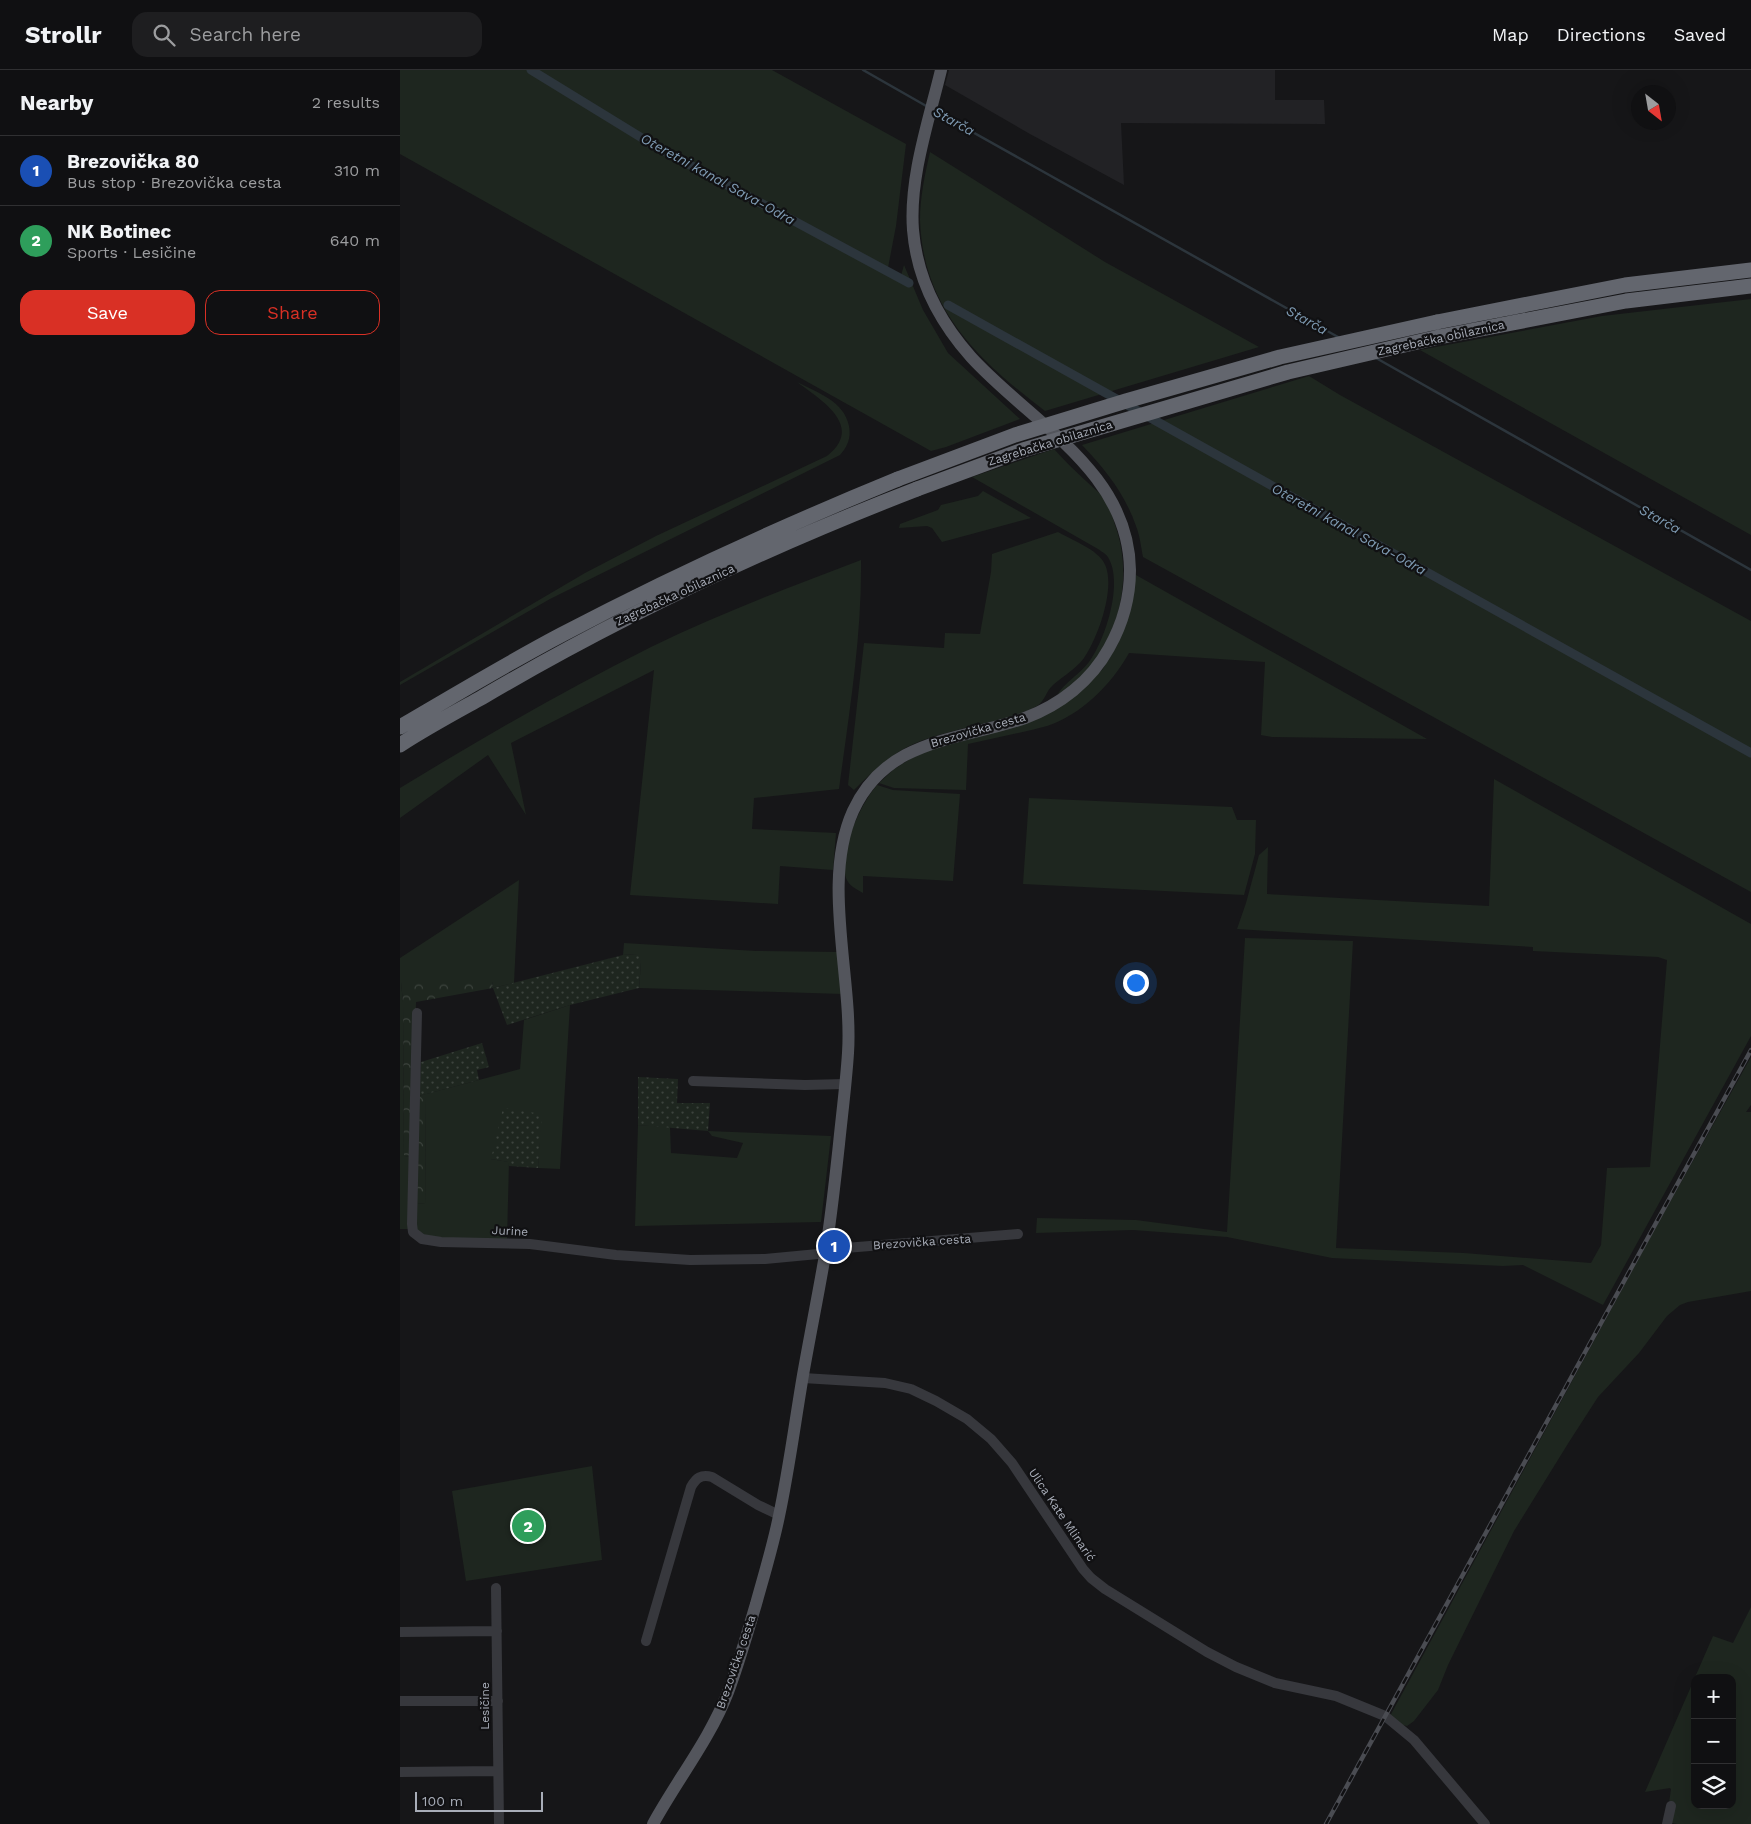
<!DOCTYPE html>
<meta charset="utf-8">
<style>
body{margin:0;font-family:"Work Sans",sans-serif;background:#1e1e20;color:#f1f3f6}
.controls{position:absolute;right:15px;bottom:15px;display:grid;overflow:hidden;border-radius:10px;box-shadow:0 5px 20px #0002}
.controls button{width:45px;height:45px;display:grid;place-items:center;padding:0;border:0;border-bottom:1px solid #303032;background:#101012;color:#f1f3f6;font:25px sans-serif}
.compass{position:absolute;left:1231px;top:15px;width:45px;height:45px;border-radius:50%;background:#101012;box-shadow:0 5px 20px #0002;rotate:149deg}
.scale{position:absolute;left:15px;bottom:12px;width:128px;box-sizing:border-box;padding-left:5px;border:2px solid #a8adb8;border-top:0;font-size:14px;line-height:18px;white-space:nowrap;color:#a8adb8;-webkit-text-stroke:4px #111113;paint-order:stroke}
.you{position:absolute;left:735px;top:912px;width:18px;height:18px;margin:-12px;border:4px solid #fff;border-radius:50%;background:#1a73e8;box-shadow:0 0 0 8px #1a73e833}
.badge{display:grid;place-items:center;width:32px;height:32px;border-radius:50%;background:#d93025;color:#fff;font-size:16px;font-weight:700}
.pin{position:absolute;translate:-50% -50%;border:2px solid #fff;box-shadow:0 1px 5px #0006}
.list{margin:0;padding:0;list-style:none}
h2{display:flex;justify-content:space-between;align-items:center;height:65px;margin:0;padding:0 20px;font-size:21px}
h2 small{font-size:16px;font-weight:400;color:#9c9d9f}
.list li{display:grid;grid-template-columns:32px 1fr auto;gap:15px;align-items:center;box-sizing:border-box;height:70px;padding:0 20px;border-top:1px solid #303032}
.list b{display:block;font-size:19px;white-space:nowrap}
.list p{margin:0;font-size:16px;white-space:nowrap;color:#9c9d9f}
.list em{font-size:16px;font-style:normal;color:#9c9d9f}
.actions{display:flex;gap:10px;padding:15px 20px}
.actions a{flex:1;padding:11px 0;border:1px solid #d93025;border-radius:15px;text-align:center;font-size:18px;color:#d93025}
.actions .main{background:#d93025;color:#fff}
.icon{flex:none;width:28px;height:28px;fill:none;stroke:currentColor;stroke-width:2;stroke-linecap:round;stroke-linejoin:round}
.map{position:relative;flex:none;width:1351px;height:1754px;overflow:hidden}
header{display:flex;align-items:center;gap:30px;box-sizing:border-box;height:70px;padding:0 25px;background:#101012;border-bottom:1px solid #303032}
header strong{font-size:24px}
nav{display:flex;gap:28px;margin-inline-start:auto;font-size:18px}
.search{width:350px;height:45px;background:#1e1e20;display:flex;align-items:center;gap:12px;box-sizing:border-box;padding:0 18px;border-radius:15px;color:#9c9d9f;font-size:19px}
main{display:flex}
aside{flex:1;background:#101012}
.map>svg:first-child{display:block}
.built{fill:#222225}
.grass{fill:#1e261f;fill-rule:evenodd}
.forest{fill:url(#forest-crowns)}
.garden{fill:url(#garden-dots)}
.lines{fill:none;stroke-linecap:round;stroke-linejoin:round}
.stream{stroke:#2c353c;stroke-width:2.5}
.canal{stroke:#2c353c;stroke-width:9}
.minor{stroke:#37383d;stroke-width:10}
.major{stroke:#53555c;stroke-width:12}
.highway{stroke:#63666e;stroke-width:15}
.rail-casing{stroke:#4a4c52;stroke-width:4.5}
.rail{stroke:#111113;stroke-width:2.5;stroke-dasharray:8;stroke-linecap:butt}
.highway-bridge{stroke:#63666e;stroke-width:15}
.labels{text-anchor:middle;stroke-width:4.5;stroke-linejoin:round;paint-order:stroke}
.street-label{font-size:12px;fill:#a8adb8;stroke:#111113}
.water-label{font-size:14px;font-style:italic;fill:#7f9bb3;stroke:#111113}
</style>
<header>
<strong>Strollr</strong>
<div class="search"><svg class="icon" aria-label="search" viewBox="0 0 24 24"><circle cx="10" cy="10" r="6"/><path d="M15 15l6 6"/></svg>Search here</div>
<nav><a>Map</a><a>Directions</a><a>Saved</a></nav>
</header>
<main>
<aside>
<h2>Nearby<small>2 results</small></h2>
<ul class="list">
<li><span class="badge" style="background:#1a4fb4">1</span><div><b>Brezovička 80</b><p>Bus stop · Brezovička cesta</p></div><em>310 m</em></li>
<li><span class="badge" style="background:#2e9e5b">2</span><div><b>NK Botinec</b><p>Sports · Lesičine</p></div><em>640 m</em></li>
</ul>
<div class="actions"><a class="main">Save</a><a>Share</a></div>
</aside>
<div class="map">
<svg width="1351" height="1754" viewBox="0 0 1351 1754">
<defs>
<pattern id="forest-crowns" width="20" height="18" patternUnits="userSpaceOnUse" patternTransform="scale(1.25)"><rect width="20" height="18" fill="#1e261f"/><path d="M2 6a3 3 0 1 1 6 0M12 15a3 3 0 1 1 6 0" fill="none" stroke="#3c433d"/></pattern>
<pattern id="garden-dots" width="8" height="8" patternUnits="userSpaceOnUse" patternTransform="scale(1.25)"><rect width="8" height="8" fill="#1e261f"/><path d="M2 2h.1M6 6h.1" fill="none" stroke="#3c433d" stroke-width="1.8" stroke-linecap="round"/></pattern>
</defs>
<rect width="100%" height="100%" fill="#161618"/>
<path class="built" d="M549,0H875V30H924L925,54L721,53L724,115L630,64L545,15Z"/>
<path class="grass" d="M0,0H372L506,74L496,156L487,203L500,209L504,195L523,240L548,283L620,349L546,377L531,381L0,84Z
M530,82L705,192L859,277L645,341C578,290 523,239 520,150C520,127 525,104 530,82Z
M1351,229V465L1020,280L1202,246Z
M909,306L940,325L1351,551V822L743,487C741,477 740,466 736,456C725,424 705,399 682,375Z
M397,312C418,323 444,331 449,356C451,368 448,376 440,385L150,529L0,615V612L185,503L256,466L427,386C465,356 421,330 397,312Z
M654,379C664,390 675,401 686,411C691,416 698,421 703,427C709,435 712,445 715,455C737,515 714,593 657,625C664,613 680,604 689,592C705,570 723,515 709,489C707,484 702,482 698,479L572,407Z
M583,421L631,448L542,472L532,458L527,456L499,458L500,454L538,440L541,435L578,426Z
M658,462C672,470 694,478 703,491C718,513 698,568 684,588C676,599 663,606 653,615C646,621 645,631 637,636C617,647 593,651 572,656C550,662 527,667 507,677C487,688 470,704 454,720L448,715L464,573L544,578L545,563L580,564L591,502L592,484Z
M461,490C462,567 449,643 439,719L354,728L352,759L436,763L433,800L380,796L378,834L230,825L254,600L111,673L126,745L88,685L0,748V718C82,668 165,620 251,577C319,544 390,517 461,490Z
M736,505L1027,669L872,667L861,665L865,592L729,583C712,614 681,645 647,656C621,663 594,668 568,674L566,720L494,718L479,713L493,700L510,689L529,680L610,658L702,600L718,574Z
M1094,709L1351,854V966L1203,1235L1123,1195L1103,1196L932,1188L827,1167L760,1162L733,1160L636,1163L637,1148L736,1150L827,1162L845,868L953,871L936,1178L1064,1183L1191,1193L1201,1175L1207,1098L1250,1097L1267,890L1258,887L1133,881V877L837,859L846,833L859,785L868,777L867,824L1089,836Z
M477,715L493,720L560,724L553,811L463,806V823C456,819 449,816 446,808C437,785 461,733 477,715Z
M629,728L832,737L837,750H856L855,784L844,825L623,814Z
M119,810L114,913L93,918L92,912H1L3,932L4,1087L10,1086L9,1159H0V888Z
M224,873L356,881L438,882L443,924L239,918L241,892L237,884L223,885Z
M170,935L160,1099L138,1098L141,1044L91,1089L109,1092L107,1170L28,1168L17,1160L16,1134L25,1133L26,1024L120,999L124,950Z
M1351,987V1035L1346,1042H1351V1221L1288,1232L1280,1235L1267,1246L1239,1283L1198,1327L1169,1372L1114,1461L1048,1595L1038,1620L1014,1651L1007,1656L1003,1655L990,1646L1251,1166Z
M238,1055L270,1057L271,1083L337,1088L343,1073L312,1066L308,1061L431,1066L421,1152L235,1156Z
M192,1396L202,1490L66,1511L52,1421Z
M1351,1537V1754H1277L1271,1753L1269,1733L1271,1719L1270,1718L1245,1722L1313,1566L1333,1573ZM1295,1608H1332V1735H1295Z"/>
<path class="forest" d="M1,912H92L93,918L16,932L10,1086L4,1087L3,932Z
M26,1024L25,1133L16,1134L19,1026Z"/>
<path class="garden" d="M237,884L240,885L241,892L239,918L170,935L107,955L93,918L223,885Z
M82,973L89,997L77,1000L79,1010L19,1026L21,992Z
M238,1007L278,1009L277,1033H310L308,1061L238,1055Z
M103,1038L142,1044L138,1098L109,1096L108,1092L91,1089Z"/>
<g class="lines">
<path class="stream" d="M463,0L528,37
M535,41L938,267
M976,288L1351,500"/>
<path class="canal" d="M131,0L255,76L509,213
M548,235L1351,683"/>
<path class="minor" d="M17,943L12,1154L13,1162L22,1169L41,1172L130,1174L216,1185L290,1190L365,1189L418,1184L433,1179L618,1164
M293,1011L405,1015L445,1014
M403,1308L485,1313L511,1319L536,1331L567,1349L591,1369L612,1393L683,1499L691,1508L705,1519L807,1582L836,1597L875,1613L936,1626L985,1646L1014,1670L1085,1754
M96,1518L99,1754
M0,1562L97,1561
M246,1571L291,1417C296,1408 301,1404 312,1407L358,1435L379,1445
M0,1631H98
M0,1702L97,1701
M1267,1754L1271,1736"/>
<path class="major" d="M253,1754C277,1710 310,1669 328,1622C339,1593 347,1564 356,1534C364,1505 373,1476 379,1446C389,1399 395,1352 403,1305C410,1265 418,1226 425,1185C431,1149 435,1111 439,1074C442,1044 446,1014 448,983C453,908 421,812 453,741C487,667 560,671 625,648C660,635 691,611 709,578C722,555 730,527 730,500C729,401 630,352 571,287C539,251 517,209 513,160C509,108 529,50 541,0"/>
<path class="highway" d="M1037,252L1225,215L1351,200
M1039,267L1226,231L1351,216
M0,657C53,626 106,594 161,565C271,507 383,456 498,409
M0,675C26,658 54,643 81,628C220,546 367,477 517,419"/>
<g class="rail-casing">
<path id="rail" d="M926,1754L1351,980"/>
</g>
<use href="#rail" class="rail"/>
<path class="highway-bridge" d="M498,409L615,365L726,331L880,287L1037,252
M517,419L623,380L888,302L1039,267"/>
</g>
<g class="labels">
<g class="street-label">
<text transform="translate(1041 268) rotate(-12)" y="4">Zagrebačka obilaznica</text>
<text transform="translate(650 373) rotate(-17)" y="4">Zagrebačka obilaznica</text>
<text transform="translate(275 525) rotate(-25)" y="4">Zagrebačka obilaznica</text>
<text transform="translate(578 660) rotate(-16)" y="4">Brezovička cesta</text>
<text transform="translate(110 1161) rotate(3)" y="4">Jurine</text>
<text transform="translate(522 1172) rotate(-4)" y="4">Brezovička cesta</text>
<text transform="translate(662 1445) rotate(56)" y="4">Ulica Kate Mlinarić</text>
<text transform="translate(336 1592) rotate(-71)" y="4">Brezovička cesta</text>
<text transform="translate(85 1636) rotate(-90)" y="4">Lesičine</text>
</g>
<g class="water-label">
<text transform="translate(554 51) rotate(29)" y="5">Starča</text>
<text transform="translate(318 109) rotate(29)" y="5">Oteretni kanal Sava-Odra</text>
<text transform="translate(907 250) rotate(29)" y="5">Starča</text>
<text transform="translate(1260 449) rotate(29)" y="5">Starča</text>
<text transform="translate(949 459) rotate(29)" y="5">Oteretni kanal Sava-Odra</text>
</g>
</g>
</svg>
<div class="controls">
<button>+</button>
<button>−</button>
<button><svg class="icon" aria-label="layers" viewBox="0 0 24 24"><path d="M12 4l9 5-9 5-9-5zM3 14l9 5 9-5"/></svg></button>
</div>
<svg class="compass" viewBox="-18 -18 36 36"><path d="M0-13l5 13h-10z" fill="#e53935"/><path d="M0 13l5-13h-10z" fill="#9c9d9f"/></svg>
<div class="scale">100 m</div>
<div class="you"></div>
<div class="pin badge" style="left:434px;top:1176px;background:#1a4fb4">1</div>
<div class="pin badge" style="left:128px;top:1456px;background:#2e9e5b">2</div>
</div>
</main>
